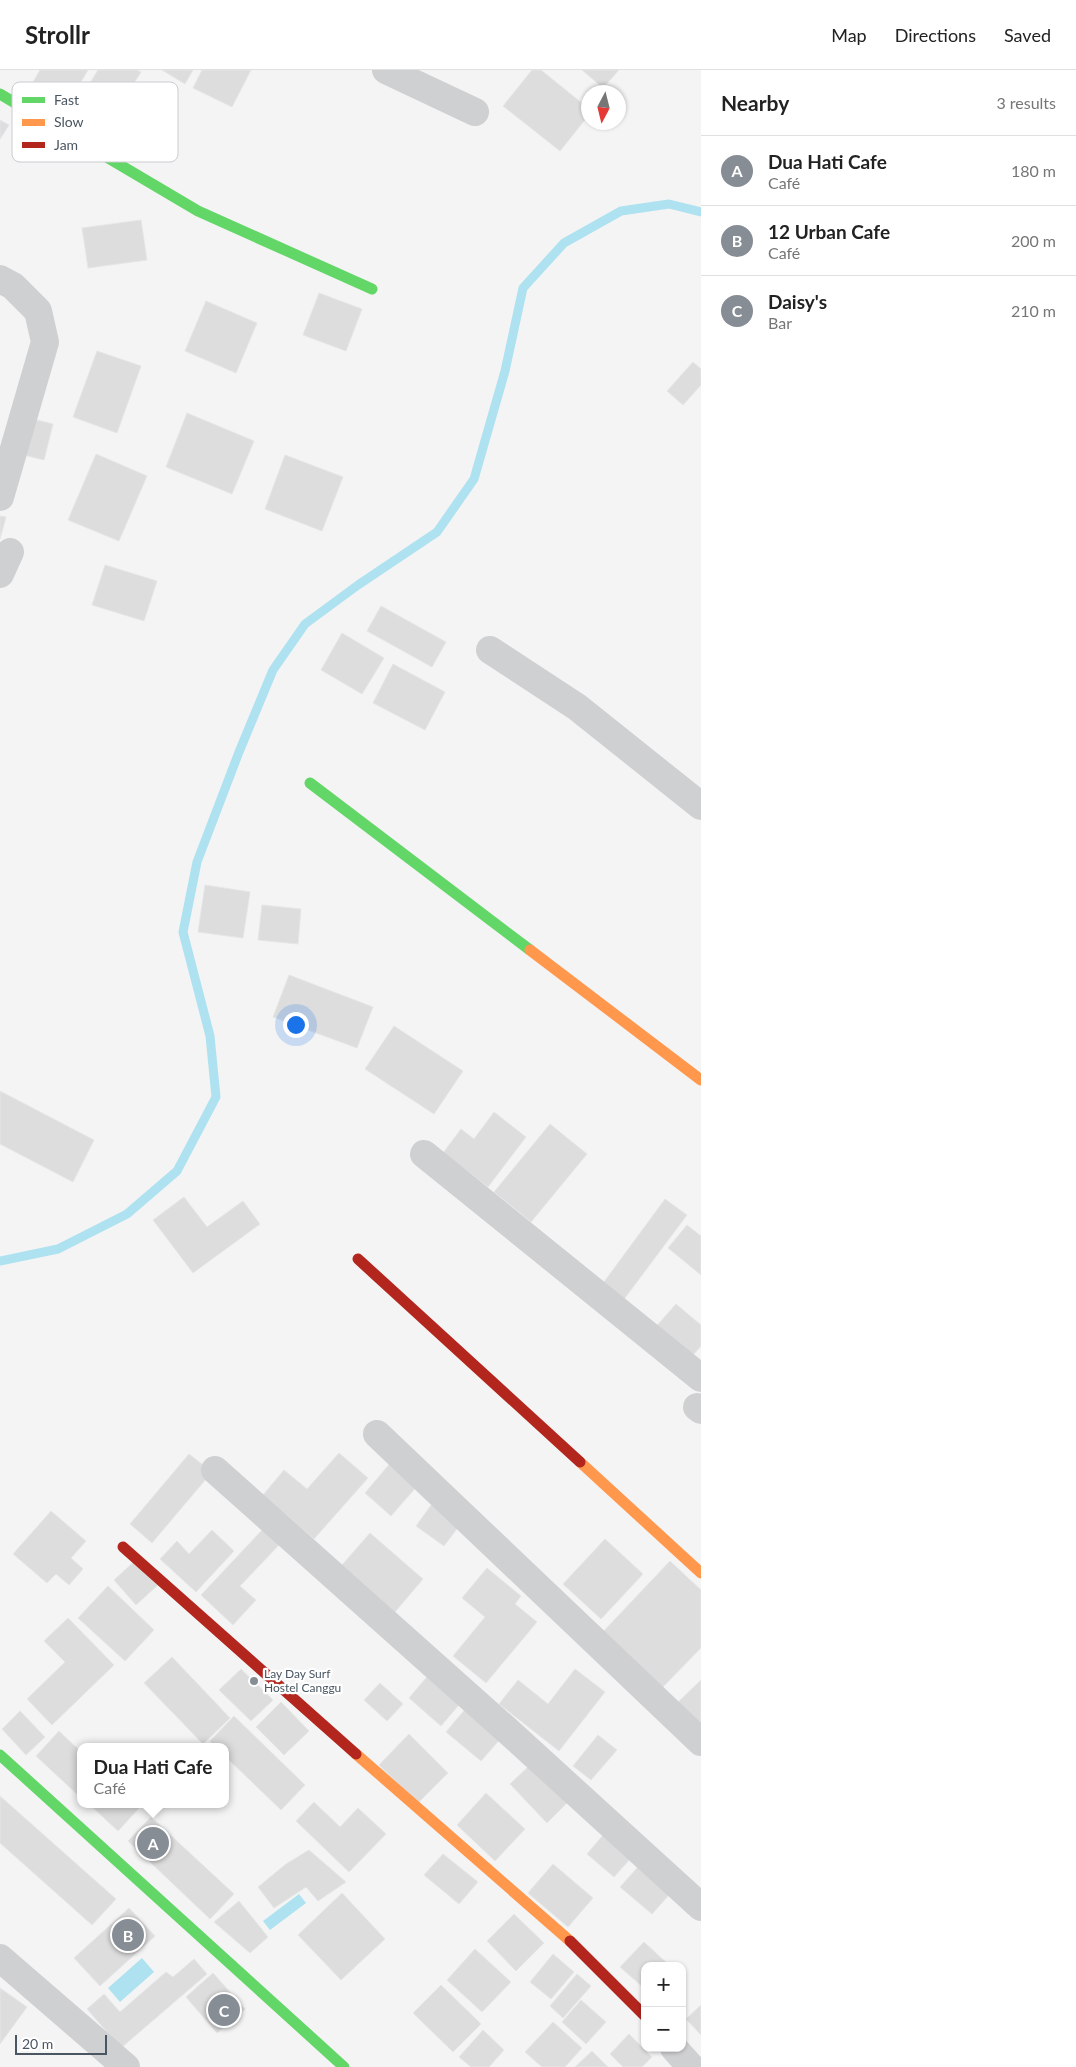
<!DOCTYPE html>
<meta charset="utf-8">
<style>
body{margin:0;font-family:Lato,sans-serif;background:#f6f6f6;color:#222}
.controls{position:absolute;right:15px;bottom:15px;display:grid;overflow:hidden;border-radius:10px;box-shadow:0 1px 4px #0004}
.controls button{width:45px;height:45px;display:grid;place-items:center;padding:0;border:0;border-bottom:1px solid #e0e0e0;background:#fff;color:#222;font:25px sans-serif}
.compass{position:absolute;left:581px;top:15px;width:45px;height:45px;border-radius:50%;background:#fff;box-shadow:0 1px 4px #0004;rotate:187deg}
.scale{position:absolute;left:15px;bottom:12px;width:92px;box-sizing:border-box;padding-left:5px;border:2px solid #4a5661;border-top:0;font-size:14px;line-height:18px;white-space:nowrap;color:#4a5661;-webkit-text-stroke:4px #fff;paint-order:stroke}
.you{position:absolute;left:295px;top:954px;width:18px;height:18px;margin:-12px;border:4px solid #fff;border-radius:50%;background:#1a73e8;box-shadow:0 0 0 8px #1a73e833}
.badge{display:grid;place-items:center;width:32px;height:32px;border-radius:50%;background:#868d94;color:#fff;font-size:16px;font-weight:700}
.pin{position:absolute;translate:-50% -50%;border:2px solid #fff;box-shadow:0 1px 5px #0006}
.popup{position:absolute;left:77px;top:1673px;width:152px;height:65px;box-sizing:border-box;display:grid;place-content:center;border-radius:10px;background:#fff;filter:drop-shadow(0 1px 4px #0005);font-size:16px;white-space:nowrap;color:#767676}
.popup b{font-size:19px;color:#222}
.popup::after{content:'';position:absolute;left:50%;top:100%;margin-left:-10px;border:10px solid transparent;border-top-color:#fff}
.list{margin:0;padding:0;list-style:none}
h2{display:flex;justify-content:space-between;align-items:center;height:65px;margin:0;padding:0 20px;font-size:21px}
h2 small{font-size:16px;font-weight:400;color:#767676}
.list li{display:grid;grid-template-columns:32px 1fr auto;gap:15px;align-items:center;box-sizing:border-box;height:70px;padding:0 20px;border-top:1px solid #e0e0e0}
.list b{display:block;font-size:19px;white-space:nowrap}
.list p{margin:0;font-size:16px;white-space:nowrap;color:#767676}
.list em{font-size:16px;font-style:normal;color:#767676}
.map{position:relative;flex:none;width:701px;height:1997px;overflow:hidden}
header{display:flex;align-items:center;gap:30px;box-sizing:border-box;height:70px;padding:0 25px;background:#fff;border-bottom:1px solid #e0e0e0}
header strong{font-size:24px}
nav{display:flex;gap:28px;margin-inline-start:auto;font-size:18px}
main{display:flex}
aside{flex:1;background:#fff}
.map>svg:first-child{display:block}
.water{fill:#aee2f0}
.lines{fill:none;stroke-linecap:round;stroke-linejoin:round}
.stream{stroke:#aee2f0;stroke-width:9}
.building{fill:#ddddde;stroke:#e5e6e7}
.street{stroke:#ced0d2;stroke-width:28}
.fast{stroke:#63d668;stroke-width:11}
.slow{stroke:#ff974d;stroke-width:11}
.jam{stroke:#b3261e;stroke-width:11}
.poi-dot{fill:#868d94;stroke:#fff;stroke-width:2}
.labels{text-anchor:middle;stroke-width:4.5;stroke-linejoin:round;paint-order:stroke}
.poi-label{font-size:12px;fill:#4a5661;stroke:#fff;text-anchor:start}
.key{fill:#fff;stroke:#c9ccd0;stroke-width:1}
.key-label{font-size:14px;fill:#4a5661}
</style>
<header>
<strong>Strollr</strong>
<nav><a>Map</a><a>Directions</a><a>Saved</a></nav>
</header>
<main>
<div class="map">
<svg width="701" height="1997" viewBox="0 0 701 1997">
<rect width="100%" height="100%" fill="#f4f4f4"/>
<path class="water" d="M299,1824L306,1833L270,1860L263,1851Z
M142,1888L154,1902L120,1932L108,1918Z"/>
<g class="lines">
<path class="stream" d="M0,1191L58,1179L127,1144L177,1101L216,1027L210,966L183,862L197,792L239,682L273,600L305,554L358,515L437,462L474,409L505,301L523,218L564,173L621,141L669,134L701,142"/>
</g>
<path class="building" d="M40,0H88L58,51L22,31Z
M98,0H137L141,2L95,76L63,56Z
M162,0H193L185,14Z
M202,0H251L232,37L193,18Z
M532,0H541L588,38V46L560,81L503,36Z
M582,0H619L603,18Z
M0,50L9,55L0,69Z
M141,150L147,190L88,198L82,158Z
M319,223L362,239L346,281L303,265Z
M206,231L257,253L236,303L185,281Z
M97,281L141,296L117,363L73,347Z
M693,292L701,299V315L683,335L667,321Z
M187,343L254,371L232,424L166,397Z
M29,348L53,354L44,390L20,384Z
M96,384L147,406L119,471L68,450Z
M285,385L343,407L322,461L265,439Z
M0,446L6,447L0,469Z
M105,495L157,511L144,551L92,535Z
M381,536L446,572L432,597L367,561Z
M342,563L384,588L362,624L321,600Z
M393,594L445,622L425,660L373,633Z
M205,815L250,822L243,868L198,862Z
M262,835L301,839L298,874L258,870Z
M289,905L373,937L357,978L273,947Z
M394,956L463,1001L434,1044L365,999Z
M0,1021L94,1070L73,1112L0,1074Z
M494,1042L526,1067L488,1117L443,1083L461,1059L474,1069Z
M550,1054L587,1084L531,1152L494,1122Z
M184,1127L207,1157L243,1131L260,1154L193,1203L153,1150Z
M665,1129L687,1145L622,1232L601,1216Z
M687,1155L701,1166V1205L668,1178Z
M676,1234L701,1255V1276L688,1291L652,1261Z
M339,1383L368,1408L314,1469L263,1425L284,1400L307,1419Z
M189,1384L212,1402L152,1473L130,1454Z
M392,1391L419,1414L391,1446L365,1423Z
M434,1431L463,1451L444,1476L416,1456Z
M51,1441L86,1471L71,1488L83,1499L69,1515L56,1504L47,1513L13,1484Z
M263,1459L280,1474L240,1516L256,1530L233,1555L201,1525Z
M212,1460L234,1481L196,1522L160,1489L177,1471L189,1484Z
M370,1463L423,1509L395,1542L342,1495Z
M605,1469L643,1504L601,1549L563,1514Z
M137,1489L159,1514L136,1535L114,1510Z
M670,1491L701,1520V1578L659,1621L600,1565Z
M487,1498L521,1526L515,1534L537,1552L486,1613L453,1586L485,1547L462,1528Z
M108,1516L154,1560L125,1591L78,1548Z
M68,1548L114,1595L52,1655L27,1629L65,1592L44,1571Z
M172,1587L230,1648L203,1674L144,1613Z
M241,1599L273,1630L251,1651L219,1620Z
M575,1599L605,1622L559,1681L499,1634L518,1610L548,1634Z
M431,1602L463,1630L441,1656L409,1628Z
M701,1610V1665L674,1636Z
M380,1613L403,1634L387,1651L364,1630Z
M281,1632L309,1661L284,1685L256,1657Z
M467,1637L502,1667L481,1691L446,1662Z
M20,1641L45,1667L26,1685L2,1659Z
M234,1646L305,1715L281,1740L226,1687V1677H215L210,1671Z
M59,1661L80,1681V1727L36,1686Z
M409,1664L448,1703L418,1733L379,1695Z
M598,1665L617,1680L591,1710L573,1696Z
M530,1695L567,1733L547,1753L510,1714Z
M486,1723L525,1759L495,1791L457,1755Z
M0,1726L116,1829L92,1855L0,1773Z
M314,1732L340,1757L358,1738L386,1764L349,1802L296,1751Z
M89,1734H139L141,1736L118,1761Z
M151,1747L234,1824L210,1849L128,1771Z
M603,1765L631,1788L614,1807L587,1784Z
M309,1780L346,1812L318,1831L306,1817L274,1838L258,1817L286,1794Z
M443,1784L478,1812L459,1834L424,1805Z
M553,1794L593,1828L568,1857L528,1823Z
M638,1797L669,1825L652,1844L620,1817Z
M342,1823L385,1869L341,1910L298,1865Z
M239,1831L268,1867L250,1883L214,1852Z
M129,1838L155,1866L100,1916L74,1888Z
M514,1844L544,1873L516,1901L487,1871Z
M644,1872L670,1896H645V1919L620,1897Z
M475,1879L511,1912L482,1942L447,1910Z
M553,1884L574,1902L551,1929L530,1912Z
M194,1889L207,1904L121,1978L87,1939L104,1924L120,1942L166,1902L173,1907Z
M213,1903L245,1939L217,1963L186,1927Z
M577,1904L591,1916L563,1948L550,1936Z
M441,1915L481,1954L453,1982L413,1943Z
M0,1918L27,1937L0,1974Z
M581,1930L606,1952L586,1974L562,1952Z
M701,1935V1965L686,1949Z
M553,1952L582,1978L565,1997H542L525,1982Z
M483,1960L504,1980L489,1997H471L459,1987Z
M629,1964L652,1987L642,1997H623L610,1984Z
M592,1981L608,1997H575Z"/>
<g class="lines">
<path class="street" d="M386,0L475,42
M0,209L13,216L38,241L45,272L0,427
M0,504L10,482
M490,580L577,637L701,736
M424,1084L701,1308
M697,1337L701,1340
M377,1364L701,1672
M215,1400L509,1662L701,1837
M0,1888L126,1997
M674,1978L691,1997"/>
<path class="fast" d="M0,24L198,141L372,219
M310,713L530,880
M0,1685L344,1997"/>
<path class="slow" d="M530,880L701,1010
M580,1392L701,1503
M356,1684L570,1871"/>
<path class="jam" d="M358,1189L580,1392
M123,1477L356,1684
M570,1871L645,1946"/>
</g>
<circle class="poi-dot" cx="254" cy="1611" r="5"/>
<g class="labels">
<g class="poi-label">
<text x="264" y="1608">Lay Day Surf<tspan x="264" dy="14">Hostel Canggu</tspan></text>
</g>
</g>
<rect x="12" y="12" width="166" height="80" rx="8" class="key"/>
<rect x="22" y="27" width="23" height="6" fill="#63d668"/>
<rect x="22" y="49" width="23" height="7" fill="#ff974d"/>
<rect x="22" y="72" width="23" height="6" fill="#b3261e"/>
<g class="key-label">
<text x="54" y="35">Fast</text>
<text x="54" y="57">Slow</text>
<text x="54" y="80">Jam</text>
</g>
</svg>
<div class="controls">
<button>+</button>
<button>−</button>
</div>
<svg class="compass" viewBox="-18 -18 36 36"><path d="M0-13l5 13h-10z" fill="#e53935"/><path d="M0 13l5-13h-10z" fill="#767676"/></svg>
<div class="scale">20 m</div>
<div class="you"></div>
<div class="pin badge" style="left:153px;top:1773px">A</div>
<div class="popup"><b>Dua Hati Cafe</b>Café</div>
<div class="pin badge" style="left:128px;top:1865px">B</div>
<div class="pin badge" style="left:224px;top:1940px">C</div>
</div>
<aside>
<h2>Nearby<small>3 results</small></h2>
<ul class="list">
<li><span class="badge">A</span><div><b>Dua Hati Cafe</b><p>Café</p></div><em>180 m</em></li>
<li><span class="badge">B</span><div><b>12 Urban Cafe</b><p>Café</p></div><em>200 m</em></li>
<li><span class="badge">C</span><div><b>Daisy's</b><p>Bar</p></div><em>210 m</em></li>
</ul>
</aside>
</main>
